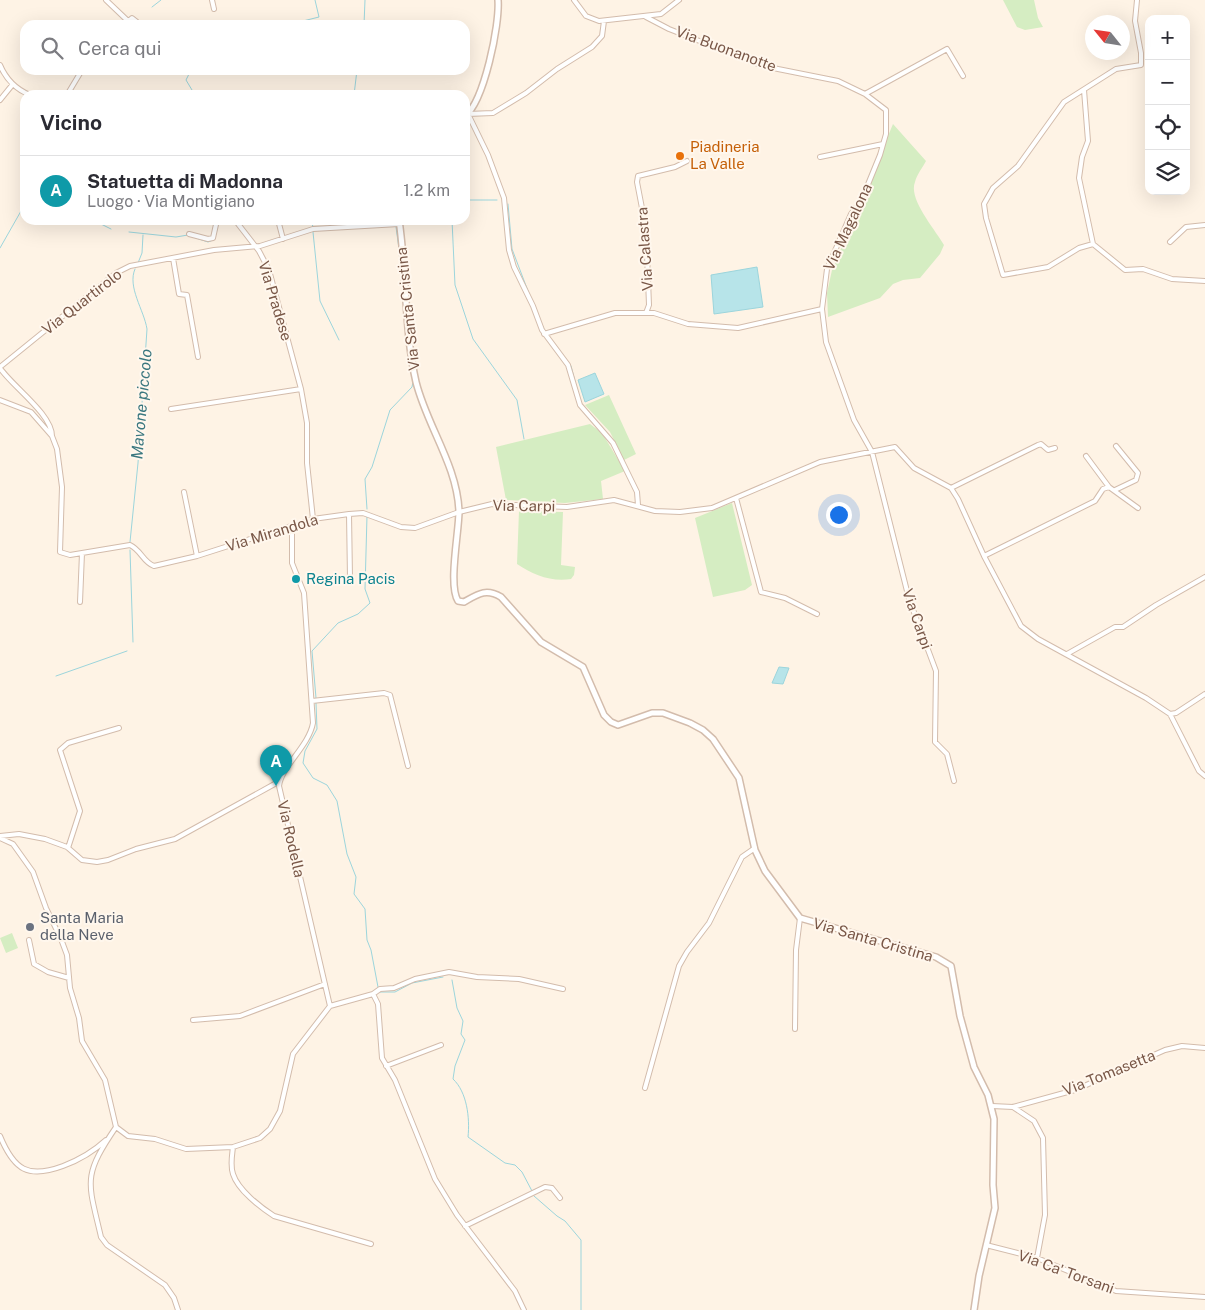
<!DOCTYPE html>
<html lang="it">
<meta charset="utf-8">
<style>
body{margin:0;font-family:"Public Sans",sans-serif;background:#f7f7f7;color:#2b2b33}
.controls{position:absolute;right:15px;top:15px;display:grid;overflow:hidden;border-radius:10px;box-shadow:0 5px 20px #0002}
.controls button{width:45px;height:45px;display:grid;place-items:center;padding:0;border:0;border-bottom:1px solid #e1e1e2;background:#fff;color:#2b2b33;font:25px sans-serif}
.compass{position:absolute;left:1085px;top:15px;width:45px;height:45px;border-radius:50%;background:#fff;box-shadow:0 5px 20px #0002;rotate:300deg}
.you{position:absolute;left:838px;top:514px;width:18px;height:18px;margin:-12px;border:4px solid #fff;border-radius:50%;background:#1a73e8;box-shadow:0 0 0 8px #1a73e833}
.badge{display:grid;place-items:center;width:32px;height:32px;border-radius:50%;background:#f16140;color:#fff;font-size:16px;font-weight:700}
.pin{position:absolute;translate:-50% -41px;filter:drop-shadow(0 1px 2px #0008)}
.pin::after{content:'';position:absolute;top:26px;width:18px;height:15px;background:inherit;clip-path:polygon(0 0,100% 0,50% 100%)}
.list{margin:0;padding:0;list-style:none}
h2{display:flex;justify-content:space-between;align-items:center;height:65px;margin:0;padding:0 20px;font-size:21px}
h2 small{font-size:16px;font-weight:400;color:#7c7c81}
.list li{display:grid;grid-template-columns:32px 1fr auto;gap:15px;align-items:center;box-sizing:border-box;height:70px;padding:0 20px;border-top:1px solid #e1e1e2}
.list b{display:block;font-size:19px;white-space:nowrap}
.list p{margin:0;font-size:16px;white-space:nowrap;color:#7c7c81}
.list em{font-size:16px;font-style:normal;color:#7c7c81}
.icon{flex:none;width:28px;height:28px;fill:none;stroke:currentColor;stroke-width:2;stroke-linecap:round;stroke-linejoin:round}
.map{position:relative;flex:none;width:1205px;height:1310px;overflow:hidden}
.search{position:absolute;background:#fff;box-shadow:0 5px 20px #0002;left:20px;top:20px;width:450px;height:55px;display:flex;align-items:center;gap:12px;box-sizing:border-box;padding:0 18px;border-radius:15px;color:#7c7c81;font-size:19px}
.panel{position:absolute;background:#fff;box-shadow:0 5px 20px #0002;left:20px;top:90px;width:450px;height:135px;border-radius:15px}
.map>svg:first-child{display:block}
.green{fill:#d5edc2}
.water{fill:#b7e4e9;stroke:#9cd5dc}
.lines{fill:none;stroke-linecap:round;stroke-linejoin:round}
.stream{stroke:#9cd5dc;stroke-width:1}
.minor-casing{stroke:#d3bcac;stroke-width:6}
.tertiary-casing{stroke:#d3bcac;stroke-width:8}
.minor{stroke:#fff;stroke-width:4}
.tertiary{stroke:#fff;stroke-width:5}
.food-dot{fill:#e8710a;stroke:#fff7ed;stroke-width:2}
.culture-dot{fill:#0f9aa8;stroke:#fff7ed;stroke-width:2}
.worship-dot{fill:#6b7280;stroke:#fff7ed;stroke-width:2}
.labels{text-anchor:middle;stroke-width:4;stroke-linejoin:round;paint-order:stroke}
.street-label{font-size:15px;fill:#795747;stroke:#fff7ed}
.food-label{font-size:15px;fill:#c56008;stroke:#fff7ed;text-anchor:start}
.culture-label{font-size:15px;fill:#0d838f;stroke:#fff7ed;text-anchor:start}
.worship-label{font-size:15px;fill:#5b616d;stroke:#fff7ed;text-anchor:start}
.water-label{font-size:16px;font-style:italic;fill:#3a777f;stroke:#fff7ed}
</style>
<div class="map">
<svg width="1205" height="1310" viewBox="0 0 1205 1310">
<rect width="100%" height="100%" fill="#fef3e5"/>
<path class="green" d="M1003,0H1034L1038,18L1043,27L1025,30L1017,27Z
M893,124L926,161C923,167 917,174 915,182C908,199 935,229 944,245L940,254L920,278L903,280L893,284L880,298L828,317L827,293L832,270Z
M609,395L636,454L624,460L610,432L585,405Z
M590,424L602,433L625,471L601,481L603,499L565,503L506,500L496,447Z
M732,503L752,585L745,590L713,597L695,518Z
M519,511L563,512L561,565L575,567L574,575L571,579C551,582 533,575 517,564Z
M12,933L18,948L6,953L0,938Z"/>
<path class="water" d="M757,267L763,307L714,314L711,275Z
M595,373L604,394L585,402L578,380Z
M779,667L789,668L783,684L772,683Z"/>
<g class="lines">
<path class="stream" d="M152,7L161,0
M287,25L319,17L315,0
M364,25L365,0
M191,70L186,80L195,95
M354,95L357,70
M465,200H497
M508,204L512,249L528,291
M93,220L111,229
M311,220L313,227
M395,220V222
M452,220L455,285L473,339L517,400L524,439
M396,227L401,263
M129,232L176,237L188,235
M313,232L320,301L339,340
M216,234L219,220
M196,238L208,242L213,240
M0,248L25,204
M138,263L142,253L143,235
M405,317L408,355
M540,320L544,329
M558,348L571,366L577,389
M409,359L411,368
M367,509L365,479L372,467L390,410L412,387L413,382
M130,542L138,463L147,329C144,310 127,287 135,269
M130,550L133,642
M56,676L127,651
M316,698L312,651L338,623L358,614L370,603L365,589L367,516
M316,703L317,729L305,751L303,763L313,778L327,785L337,801L347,854L356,877L354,894L365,909L367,940L371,950L378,987
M452,980L457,1008L463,1021L461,1034L465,1040L455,1066L453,1079C467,1092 470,1118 468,1137L505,1163L515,1165L522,1172L532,1191
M379,992H395L412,983L443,977
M534,1196L557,1216L565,1221L581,1240V1310"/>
<g class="minor-casing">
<path id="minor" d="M106,0L128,21
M212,0L214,9
M574,0L586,16L599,21L661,14L679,0
M646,17L669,29L763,66L838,81L865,94L886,110V134L880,155L862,199L851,214L827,269L822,309L826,342L854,420L872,452L909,599L936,671L935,742L947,754L954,781
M124,25L132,18L141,25
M0,65C6,79 15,89 30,95
M1084,90L1088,141L1082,157L1079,178L1093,244L1125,270L1143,269L1172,279L1205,281
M865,94L947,49L963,76
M67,95L82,70
M0,100L13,84
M468,114L488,155L504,198L509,250L514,267L533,306L542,330L568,365L580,405L613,443L637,492L638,505
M468,114L493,113L526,93L557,69L592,47L602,36L604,21
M820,157L883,144
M235,220L259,251L269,270L301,389L307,423V463L313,519
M278,220L283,239
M189,234L208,239L213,238L217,220
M1170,242L1186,227L1205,225
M1093,244L1079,248L1048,267L1003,275L986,218L984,204L993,188L1018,166L1064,102L1116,69L1141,65V53L1135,21L1137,0
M173,258L179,294L187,295L198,357
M646,313L649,305L646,229L637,182L638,176L675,167L687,161
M544,334L615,313H654L688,324L738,328L822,309
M0,367L116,273L130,266L214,250L260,246L313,229L399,224
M0,368C12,386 52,414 52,436
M0,400L31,412L52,436L57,449L62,487L60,552L70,555L130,545C141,550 143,562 154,566L197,556L313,519L349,514L363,513L401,527L415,528L459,512L492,504L567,507L614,500L655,511L680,512L712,508L820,462L895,447L914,468L951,488L958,499L984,556L1021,626L1038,639L1146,698L1170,714L1199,771L1205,776
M171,409L301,389
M1086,456L1109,487
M951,488L1038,445L1041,444L1048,450L1055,448
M1115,490L1136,480L1138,473L1116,446
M184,492L197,556
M736,498L761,592L785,598L817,614
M349,514L350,578
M984,556L1095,501L1103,489L1109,487L1138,508
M80,602L82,553
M1067,654L1115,627H1123L1156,605L1205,577
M312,701L384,693L390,695L408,766
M1170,714L1176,713L1205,694
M0,836L19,834L45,839L67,847L82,860L97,862L108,860L136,849L175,839L280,781
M0,838L13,844L33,872L46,908L61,939L67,955L70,988L79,1018L82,1041L105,1080L116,1127C82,1177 88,1181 101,1237L107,1245L165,1285L174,1298L178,1310
M68,848L80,811L60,750L68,743L119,728
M29,940L34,964L48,972L69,978
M373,994L378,1004L382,1058L395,1080L435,1179L457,1215L515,1291L524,1310
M330,1006L373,994L380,989L394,988L415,979L449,972L477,977L519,979L563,989
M193,1020L240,1016L325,984
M795,1029L796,950L800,918
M386,1066L441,1045
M645,1088L679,966L687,952L709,923L742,857L755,848
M992,1106L1013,1107L1075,1090L1165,1050L1182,1046L1205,1048
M1013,1107L1034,1121L1043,1138L1045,1215L1037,1258
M116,1127L128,1136L155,1139L186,1149L233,1147L260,1138L270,1129L280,1111L293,1054L330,1006L279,786C281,767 309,746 313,723L304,593L292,563V527
M0,1136C14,1170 28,1179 63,1166C79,1160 93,1152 106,1140
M233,1147C232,1156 230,1165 233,1174C238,1190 260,1207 274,1216L371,1244
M465,1226L545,1187L552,1188L560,1198
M986,1245L1037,1258L1116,1291L1205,1297"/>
</g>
<g class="tertiary-casing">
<path id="tertiary" d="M465,116C484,102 500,24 498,0
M399,220C407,273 404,330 416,382C427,426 457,465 459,511C459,532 448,585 458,601L464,602C478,594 486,588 501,597L541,642L583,667L604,715L611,722L618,725L652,713H663L690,723L703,730L713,739L739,778L755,850L765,871L800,918L936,957L951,966L960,1016L974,1067L988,1095L994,1119L993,1185L995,1208L979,1276L974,1310"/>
</g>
<use href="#minor" class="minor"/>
<use href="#tertiary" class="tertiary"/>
</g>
<circle class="food-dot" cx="680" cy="156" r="5"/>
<circle class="culture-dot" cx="296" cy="579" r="5"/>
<circle class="worship-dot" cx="30" cy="927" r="5"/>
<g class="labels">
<g class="street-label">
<text transform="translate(726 49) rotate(20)" y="5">Via Buonanotte</text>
<text transform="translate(848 227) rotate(-65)" y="5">Via Magalona</text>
<text transform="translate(645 249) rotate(-94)" y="5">Via Calastra</text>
<text transform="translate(275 301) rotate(73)" y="5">Via Pradese</text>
<text transform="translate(82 302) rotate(-38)" y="5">Via Quartirolo</text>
<text transform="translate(408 309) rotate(-96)" y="5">Via Santa Cristina</text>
<text transform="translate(524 506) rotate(1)" y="5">Via Carpi</text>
<text transform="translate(272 533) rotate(-17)" y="5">Via Mirandola</text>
<text transform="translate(917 619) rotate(71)" y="5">Via Carpi</text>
<text transform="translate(291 839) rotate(77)" y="5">Via Rodella</text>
<text transform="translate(873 940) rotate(16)" y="5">Via Santa Cristina</text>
<text transform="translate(1109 1073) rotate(-22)" y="5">Via Tomasetta</text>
<text transform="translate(1066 1272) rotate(20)" y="5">Via Ca' Torsani</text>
</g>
<g class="food-label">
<text x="690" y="152">Piadineria<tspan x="690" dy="17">La Valle</tspan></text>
</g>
<g class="culture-label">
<text x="306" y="584">Regina Pacis</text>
</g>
<g class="worship-label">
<text x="40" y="923">Santa Maria<tspan x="40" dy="17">della Neve</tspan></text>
</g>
<g class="water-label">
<text transform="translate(141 404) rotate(-85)" y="6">Mavone piccolo</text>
</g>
</g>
</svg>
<div class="controls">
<button>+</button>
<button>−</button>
<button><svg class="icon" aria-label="locate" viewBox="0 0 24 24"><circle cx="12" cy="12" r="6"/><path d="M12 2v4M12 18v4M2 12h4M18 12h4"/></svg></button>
<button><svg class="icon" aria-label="layers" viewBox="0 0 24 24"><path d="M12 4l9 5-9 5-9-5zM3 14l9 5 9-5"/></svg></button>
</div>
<svg class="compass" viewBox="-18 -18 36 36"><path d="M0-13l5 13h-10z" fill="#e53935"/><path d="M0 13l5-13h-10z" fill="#7c7c81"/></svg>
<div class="you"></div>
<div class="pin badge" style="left:276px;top:786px;background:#0f9aa8">A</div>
<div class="search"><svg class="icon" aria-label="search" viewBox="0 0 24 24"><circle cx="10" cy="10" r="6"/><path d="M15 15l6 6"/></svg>Cerca qui</div>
<section class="panel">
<h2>Vicino<small></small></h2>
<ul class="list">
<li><span class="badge" style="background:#0f9aa8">A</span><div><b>Statuetta di Madonna</b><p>Luogo · Via Montigiano</p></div><em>1.2 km</em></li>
</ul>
</section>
</div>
